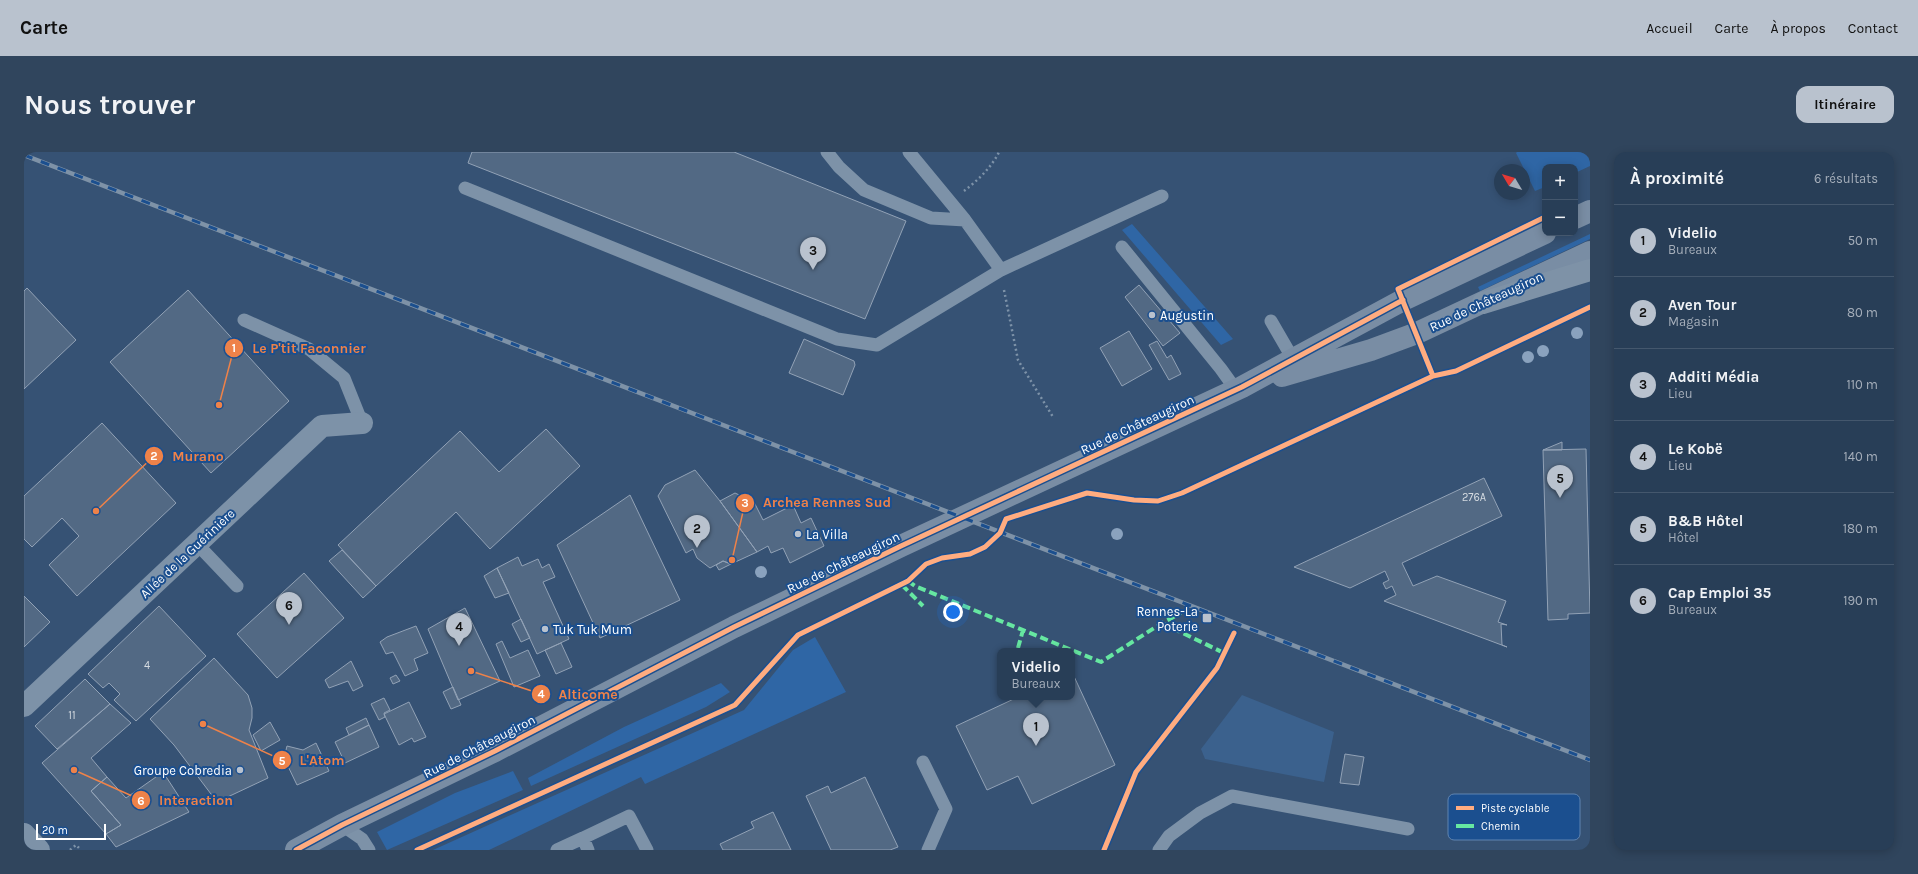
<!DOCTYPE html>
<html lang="fr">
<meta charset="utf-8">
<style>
body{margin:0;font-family:Karla,sans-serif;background:#30455d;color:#f1f3f6}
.controls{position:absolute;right:12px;top:12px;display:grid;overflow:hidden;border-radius:8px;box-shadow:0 2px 10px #0003}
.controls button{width:36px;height:36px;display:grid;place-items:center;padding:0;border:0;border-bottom:1px solid #44576d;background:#283e57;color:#f1f3f6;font:20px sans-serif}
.compass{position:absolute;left:1470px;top:12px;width:36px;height:36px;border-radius:50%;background:#283e57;box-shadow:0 2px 10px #0003;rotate:308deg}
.scale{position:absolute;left:12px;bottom:10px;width:70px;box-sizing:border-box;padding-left:4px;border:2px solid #fff;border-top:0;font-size:11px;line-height:14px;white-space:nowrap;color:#fff;-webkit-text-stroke:3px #1b4f8f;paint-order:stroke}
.you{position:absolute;left:929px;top:460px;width:14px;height:14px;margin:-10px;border:3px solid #fff;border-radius:50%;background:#1a73e8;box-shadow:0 0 0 6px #1a73e833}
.badge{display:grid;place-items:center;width:26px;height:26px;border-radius:50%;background:#b9c2ce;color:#111;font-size:13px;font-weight:700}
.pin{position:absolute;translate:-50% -33px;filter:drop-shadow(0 1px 2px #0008)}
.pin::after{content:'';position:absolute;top:21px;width:14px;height:12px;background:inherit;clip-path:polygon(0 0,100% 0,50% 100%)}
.popup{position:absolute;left:973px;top:496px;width:78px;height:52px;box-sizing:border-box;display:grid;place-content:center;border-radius:8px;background:#283e57;filter:drop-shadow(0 1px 3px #0005);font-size:13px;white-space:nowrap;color:#a5aeba}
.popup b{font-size:15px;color:#f1f3f6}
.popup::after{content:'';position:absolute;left:50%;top:100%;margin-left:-8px;border:8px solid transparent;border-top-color:#283e57}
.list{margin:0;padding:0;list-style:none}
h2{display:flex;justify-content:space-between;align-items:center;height:52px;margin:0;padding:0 16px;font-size:17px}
h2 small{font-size:13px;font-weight:400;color:#a5aeba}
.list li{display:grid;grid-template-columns:26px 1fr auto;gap:12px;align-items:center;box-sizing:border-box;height:72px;padding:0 16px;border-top:1px solid #44576d}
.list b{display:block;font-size:15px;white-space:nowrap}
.list p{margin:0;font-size:13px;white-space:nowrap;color:#a5aeba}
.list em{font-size:13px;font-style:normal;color:#a5aeba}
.map{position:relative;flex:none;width:1566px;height:698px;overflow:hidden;border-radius:12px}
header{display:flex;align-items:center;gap:24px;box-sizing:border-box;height:56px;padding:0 20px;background:#b9c2ce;color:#111}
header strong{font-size:19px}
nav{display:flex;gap:22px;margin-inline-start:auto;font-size:14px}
.intro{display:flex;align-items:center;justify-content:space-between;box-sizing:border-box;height:96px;padding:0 24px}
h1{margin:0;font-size:28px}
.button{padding:10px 18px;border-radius:12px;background:#b9c2ce;color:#111;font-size:14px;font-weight:700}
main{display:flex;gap:24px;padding:0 24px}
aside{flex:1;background:#283e57;border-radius:12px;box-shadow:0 2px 10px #0003}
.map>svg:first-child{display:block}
.green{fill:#2f66a5}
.water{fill:#3b618d}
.building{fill:#526984;stroke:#92a2b6}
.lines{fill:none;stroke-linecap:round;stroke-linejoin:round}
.path{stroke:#7d92a8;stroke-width:2.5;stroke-dasharray:2 3;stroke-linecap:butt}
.lane{stroke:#7d92a8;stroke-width:13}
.street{stroke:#7d92a8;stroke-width:22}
.secondary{stroke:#798da4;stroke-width:22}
.highway{stroke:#7e92a7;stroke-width:22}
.rail-casing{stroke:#7e92a7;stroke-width:4.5}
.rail{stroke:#1b4f8f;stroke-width:3;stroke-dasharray:9;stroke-linecap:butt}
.quiet{stroke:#66e7a1;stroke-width:4;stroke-dasharray:8 4;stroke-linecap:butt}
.cycleway-casing{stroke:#1b4f8f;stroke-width:8}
.cycleway{stroke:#ffac80;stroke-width:5}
.tree{fill:#8aa2be}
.poi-dot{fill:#b9c2ce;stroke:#1b4f8f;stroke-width:1.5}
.labels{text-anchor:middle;stroke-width:4;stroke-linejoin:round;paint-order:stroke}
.number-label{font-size:11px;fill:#d4dae0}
.street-label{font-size:13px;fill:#fff;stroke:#1b4f8f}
.poi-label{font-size:13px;fill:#fff;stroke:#1b4f8f;text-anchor:start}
.key{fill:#1b4f8f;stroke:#5f84b1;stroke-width:1}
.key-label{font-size:11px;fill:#fff}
.leader{fill:none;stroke:#ee8249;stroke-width:1.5}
.callout-dot{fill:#ee8249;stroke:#1b4f8f;stroke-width:1.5}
.mark-label{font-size:12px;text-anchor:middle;font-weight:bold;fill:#fff}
.callout-label{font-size:14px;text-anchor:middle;font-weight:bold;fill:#ee8249;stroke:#1b4f8f;stroke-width:4;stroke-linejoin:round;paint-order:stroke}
</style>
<header>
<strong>Carte</strong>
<nav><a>Accueil</a><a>Carte</a><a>À propos</a><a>Contact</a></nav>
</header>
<div class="intro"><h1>Nous trouver</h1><a class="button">Itinéraire</a></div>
<main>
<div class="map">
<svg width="1566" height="698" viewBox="0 0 1566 698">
<rect width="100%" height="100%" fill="#365274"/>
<path class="green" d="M1493,0H1566V14L1551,21V15H1521V35L1511,39L1492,1Z
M1108,72L1209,187L1197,193L1098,78Z
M1566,82V87L1456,139L1454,135Z
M791,485L822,540L621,632L617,625L465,698H409L720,558L769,498Z
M697,531L706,540L682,555L507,634L504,626L600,575Z
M489,619L499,638L363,698L353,680L431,641Z"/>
<path class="water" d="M1218,543L1310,580L1300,630L1181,607L1177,597Z"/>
<path class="building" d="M448,0H710L882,69L841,167L444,11Z
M1115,133L1156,181L1139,194L1101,145Z
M3,136L52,188L0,237V139Z
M164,138L265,249L187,321L86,210Z
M1105,179L1128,217L1098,234L1076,196Z
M780,187L830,209L831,213L819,243L765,221Z
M1133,189L1143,206L1147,203L1157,222L1145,228L1125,193Z
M78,271L152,351L53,444L25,413L55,384L38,366L8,395L0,387V344Z
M522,277L556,314L466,397L432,360L352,434L314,393L436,279L475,320Z
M1538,290V298H1519Z
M1562,297L1566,461L1544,462V467L1524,468L1519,298Z
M671,318L696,349L733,400L707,412L699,409L686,416L673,406L669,397L662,401L634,344L641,333Z
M1460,326L1478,364L1378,411L1389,434L1413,424L1482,449L1474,470L1483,473L1477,472L1478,493L1483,495L1360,449L1372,443L1368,434L1362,437L1359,431L1365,428L1361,419L1326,436L1270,415Z
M711,341L730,350L739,368L769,353L777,371L787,366L800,394L766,411L759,396L747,401L744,394L733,400L696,349Z
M606,343L656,448L576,486L533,393Z
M318,398L352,434L339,446L305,409Z
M494,405L498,414L514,407L518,416L525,412L531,425L519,430L545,487L513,502L473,416Z
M699,409L707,412L695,418L692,413Z
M473,416L485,441L471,446L460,424Z
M280,421L320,466L253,526L213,482Z
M0,444L26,470L0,495Z
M135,454L182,504L112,569L90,548L96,542L85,531L79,536L64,522Z
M441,456L476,529L434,548L404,477Z
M497,467L506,486L497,490L488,472Z
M392,474L404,501L390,507L394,518L381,524L369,500L362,502L356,490L363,485Z
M478,489L486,506L504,498L516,524L490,535L472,492Z
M537,491L548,515L532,522L521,498Z
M190,506L224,543L228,556V566L225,578L244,626L193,650L150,593L126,567Z
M327,509L339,534L329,539L324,529L305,536L301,528Z
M1048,520L1091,613L1008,652L994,624L963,638L932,574L994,545H1048Z
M372,523L376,529L369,532L366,526Z
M61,527L86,552L33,597L11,574Z
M429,535L437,553L427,557L419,540Z
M360,546L366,558L360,561L361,565L355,568L347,552Z
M385,550L402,585L390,590L388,586L375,593L360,562Z
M86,552L107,571L67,606L83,625L67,639L97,673L82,682L18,611Z
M342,566L345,573L325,583L322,576Z
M246,570L256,588L237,599L229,583Z
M345,573L355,595L321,611L311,590Z
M292,591L305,619L273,633L260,606L263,594L279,598Z
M1321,602L1340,605L1335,633L1316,631Z
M139,620L165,660L92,695L82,682L97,673L67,639L83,625L102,646Z
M841,625L874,695L866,698H807L782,644L804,634L807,641Z
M749,660L767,698H699L696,692L730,676L727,670Z"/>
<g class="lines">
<path class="path" d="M940,39C953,29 968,15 975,0
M980,138L994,208L1029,265
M46,698L52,693L57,698"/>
<path class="lane" d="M803,0L815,15L840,38L907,66L941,68
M885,0L941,68L977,118L1138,44
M441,36L813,187L853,193L977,118
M1098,95L1197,217L1212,238
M220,168L285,197L320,226L338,271
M1247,169L1269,207
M173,392L213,434
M899,610L922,657L904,698
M318,673L338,687L345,698
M559,686L605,664L623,698
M533,698L559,686L564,698
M1135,698L1145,684L1176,661L1208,644L1384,677"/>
<path class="street" d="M0,554L298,274L338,271
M0,682L15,698"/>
<path class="secondary" d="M1551,66L1566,59
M1258,224L1347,198L1393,181L1566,100
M272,698L318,673L471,599L710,475L877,394L1218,235L1379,148L1521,81"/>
<path class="highway" d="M1459,151L1566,118"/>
<g class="rail-casing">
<path id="rail" d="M0,3L1566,608"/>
</g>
<use href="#rail" class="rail"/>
<path class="quiet" d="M884,429L891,434L1077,510L1138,471L1157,461
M878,433L899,454
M1138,471L1200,501
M994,496L999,478"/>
<g class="cycleway-casing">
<path id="cycleway" d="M1409,224L1374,137L1521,65
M272,698L318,673L471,599L710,475L877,394L1218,235L1379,148
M393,698L711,553L774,483L884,429L902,412L918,406L946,402L961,395L976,381L982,367L1063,341L1110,348L1134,349L1158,341L1409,224L1432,219L1566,155
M1080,698L1112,620L1193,516L1210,481"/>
</g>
<use href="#cycleway" class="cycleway"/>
</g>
<g class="tree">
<circle cx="1553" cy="181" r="6"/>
<circle cx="1519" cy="199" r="6"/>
<circle cx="1504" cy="205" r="6"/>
<circle cx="1093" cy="382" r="6"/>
<circle cx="737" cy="420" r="6"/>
</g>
<g class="poi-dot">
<circle cx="1128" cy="163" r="4"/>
<circle cx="774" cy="382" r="4"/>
<rect x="1178" y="461" width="10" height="10" rx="2"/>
<circle cx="521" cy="477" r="4"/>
<circle cx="216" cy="618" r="4"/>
</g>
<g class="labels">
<g class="number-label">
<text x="1450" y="349">276A</text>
<text x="123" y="517">4</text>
<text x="48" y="567">11</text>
</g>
<g class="street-label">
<text transform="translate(1462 149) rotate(-25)" y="5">Rue de Châteaugiron</text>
<text transform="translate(1113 272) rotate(-25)" y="5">Rue de Châteaugiron</text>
<text transform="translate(163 401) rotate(-43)" y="5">Allée de la Guérinière</text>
<text transform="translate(819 410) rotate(-26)" y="5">Rue de Châteaugiron</text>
<text transform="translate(455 594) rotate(-27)" y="5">Rue de Châteaugiron</text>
</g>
<g class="poi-label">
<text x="1136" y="168">Augustin</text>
<text x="782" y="387">La Villa</text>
<text x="1174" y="464" text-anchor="end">Rennes-La<tspan x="1174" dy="15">Poterie</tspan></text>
<text x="529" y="482">Tuk Tuk Mum</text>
<text x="208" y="623" text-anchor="end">Groupe Cobredia</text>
</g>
</g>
<rect x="1424" y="642" width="132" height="46" rx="6" class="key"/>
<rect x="1432" y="654" width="18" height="4" fill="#ffac80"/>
<rect x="1432" y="672" width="18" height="4" fill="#66e7a1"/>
<g class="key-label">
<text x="1457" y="660">Piste cyclable</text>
<text x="1457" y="678">Chemin</text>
</g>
<path class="leader" d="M195 253L210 196M72 359L130 304M708 408L721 351M447 519L517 542M179 572L258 608M50 618L117 648"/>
<g class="callout-dot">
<circle cx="195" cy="253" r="4"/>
<circle cx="72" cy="359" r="4"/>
<circle cx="708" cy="408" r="4"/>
<circle cx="447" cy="519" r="4"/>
<circle cx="179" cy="572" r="4"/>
<circle cx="50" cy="618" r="4"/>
<circle cx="210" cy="196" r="10"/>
<circle cx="130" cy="304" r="10"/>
<circle cx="721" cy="351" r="10"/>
<circle cx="517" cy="542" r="10"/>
<circle cx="258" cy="608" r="10"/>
<circle cx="117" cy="648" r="10"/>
</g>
<g class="mark-label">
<text x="210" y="200">1</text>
<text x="130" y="308">2</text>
<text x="721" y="355">3</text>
<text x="517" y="546">4</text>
<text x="258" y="613">5</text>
<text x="117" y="653">6</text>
</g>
<g class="callout-label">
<text x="285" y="201">Le P'tit Faconnier</text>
<text x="174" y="309">Murano</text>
<text x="803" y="355">Archea Rennes Sud</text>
<text x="564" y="547">Alticome</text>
<text x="298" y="613">L'Atom</text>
<text x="172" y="653">Interaction</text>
</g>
</svg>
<div class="controls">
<button>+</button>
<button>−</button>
</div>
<svg class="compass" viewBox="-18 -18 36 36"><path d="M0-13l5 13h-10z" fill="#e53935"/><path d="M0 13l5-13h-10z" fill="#a5aeba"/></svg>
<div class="scale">20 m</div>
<div class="you"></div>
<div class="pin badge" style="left:1012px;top:594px">1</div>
<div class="popup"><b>Videlio</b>Bureaux</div>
<div class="pin badge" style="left:673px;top:396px">2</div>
<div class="pin badge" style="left:789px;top:118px">3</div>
<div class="pin badge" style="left:435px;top:494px">4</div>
<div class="pin badge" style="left:1536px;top:346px">5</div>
<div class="pin badge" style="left:265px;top:473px">6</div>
</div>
<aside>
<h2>À proximité<small>6 résultats</small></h2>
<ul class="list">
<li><span class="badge">1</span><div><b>Videlio</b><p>Bureaux</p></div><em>50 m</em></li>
<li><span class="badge">2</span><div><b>Aven Tour</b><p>Magasin</p></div><em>80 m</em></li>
<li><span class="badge">3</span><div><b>Additi Média</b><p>Lieu</p></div><em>110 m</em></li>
<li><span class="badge">4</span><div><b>Le Kobë</b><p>Lieu</p></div><em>140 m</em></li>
<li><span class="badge">5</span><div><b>B&amp;B Hôtel</b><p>Hôtel</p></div><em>180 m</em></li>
<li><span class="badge">6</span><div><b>Cap Emploi 35</b><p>Bureaux</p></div><em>190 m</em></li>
</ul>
</aside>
</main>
